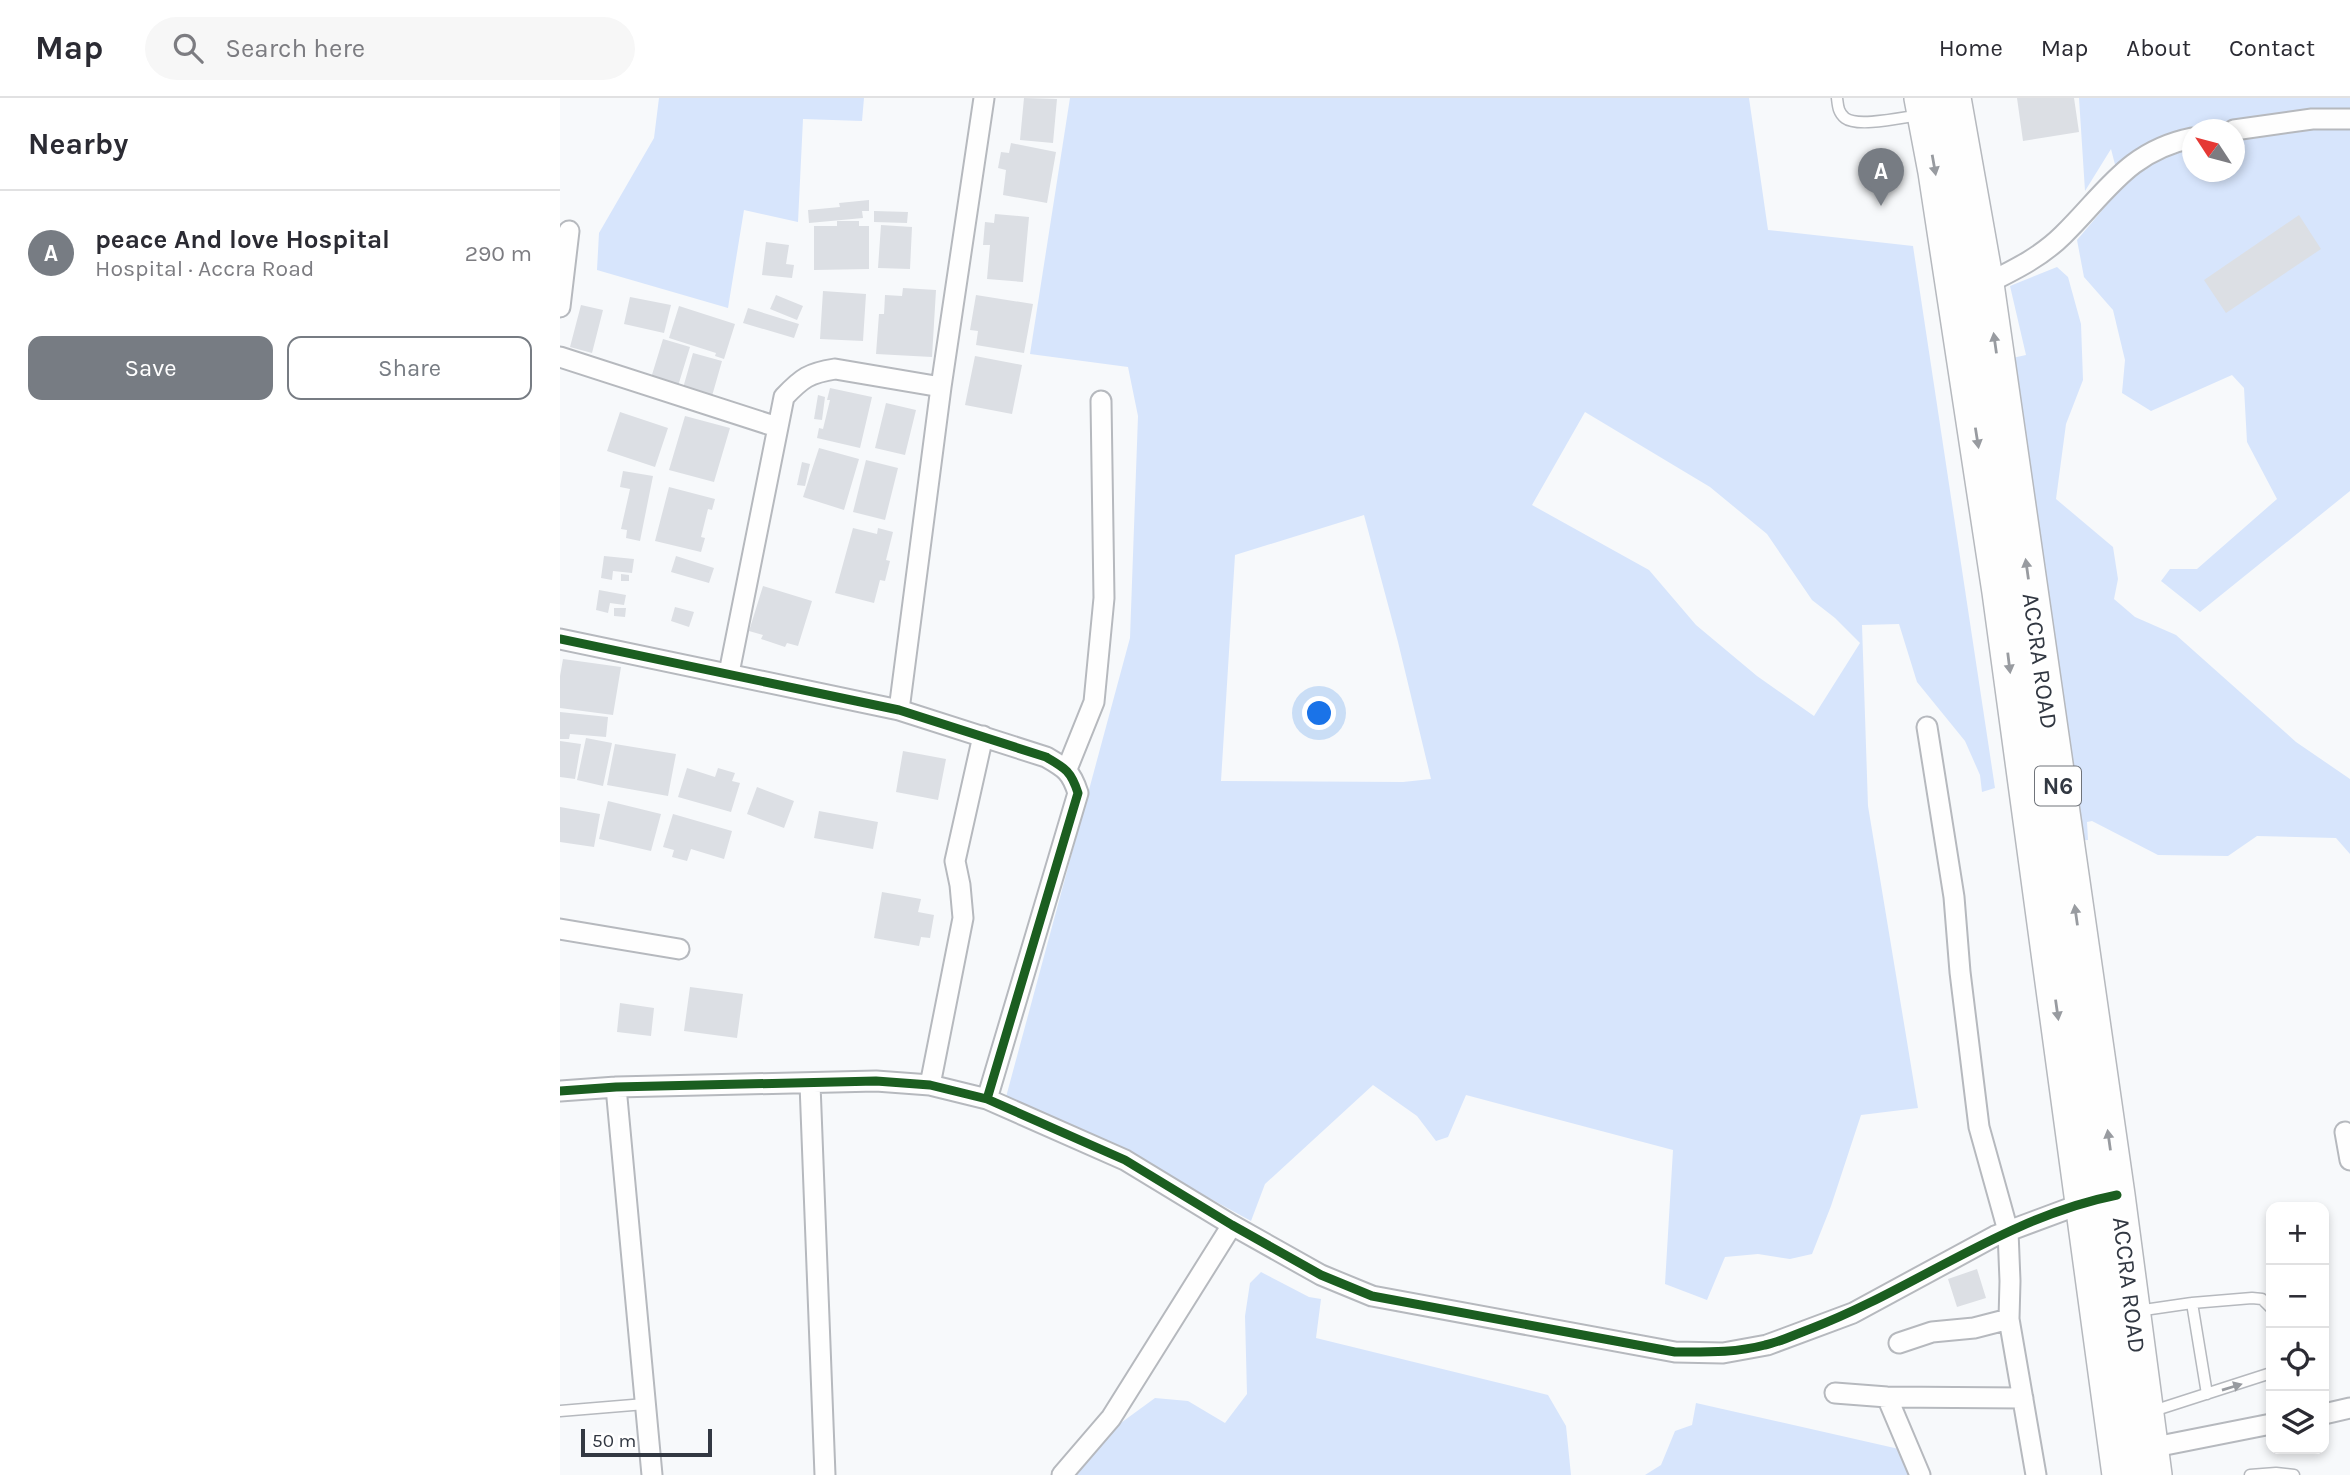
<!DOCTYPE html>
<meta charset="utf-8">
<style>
body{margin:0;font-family:Karla,sans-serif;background:#f7f7f7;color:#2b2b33}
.controls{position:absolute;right:21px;bottom:21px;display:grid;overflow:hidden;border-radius:14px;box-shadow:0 4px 10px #0003}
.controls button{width:63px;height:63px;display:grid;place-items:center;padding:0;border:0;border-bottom:2px solid #e1e1e2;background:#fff;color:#2b2b33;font:35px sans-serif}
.compass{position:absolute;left:1622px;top:21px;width:63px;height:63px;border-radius:50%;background:#fff;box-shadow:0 4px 10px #0003;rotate:306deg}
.scale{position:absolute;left:21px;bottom:18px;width:131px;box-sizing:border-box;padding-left:7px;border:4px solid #323842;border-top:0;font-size:19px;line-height:24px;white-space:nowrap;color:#323842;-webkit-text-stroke:5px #fff;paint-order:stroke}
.you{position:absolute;left:760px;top:616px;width:24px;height:24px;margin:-18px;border:5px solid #fff;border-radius:50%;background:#1a73e8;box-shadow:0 0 0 10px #1a73e833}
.badge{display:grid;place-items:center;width:46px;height:46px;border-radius:50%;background:#777c83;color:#fff;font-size:23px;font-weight:700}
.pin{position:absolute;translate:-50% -58px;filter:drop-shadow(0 2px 4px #0008)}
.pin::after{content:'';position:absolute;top:37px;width:24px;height:21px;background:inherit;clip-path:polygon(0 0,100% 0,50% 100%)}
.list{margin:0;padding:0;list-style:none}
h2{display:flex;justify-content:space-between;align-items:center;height:91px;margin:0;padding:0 28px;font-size:30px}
h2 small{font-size:23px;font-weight:400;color:#7c7c81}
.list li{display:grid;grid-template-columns:46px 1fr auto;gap:21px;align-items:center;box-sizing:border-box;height:126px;padding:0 28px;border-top:2px solid #e1e1e2}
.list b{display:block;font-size:26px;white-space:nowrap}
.list p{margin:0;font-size:23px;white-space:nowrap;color:#7c7c81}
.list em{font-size:23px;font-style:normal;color:#7c7c81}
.actions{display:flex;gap:14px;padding:21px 28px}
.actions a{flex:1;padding:16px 0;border:2px solid #777c83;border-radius:14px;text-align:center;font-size:24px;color:#777c83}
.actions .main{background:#777c83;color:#fff}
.icon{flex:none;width:38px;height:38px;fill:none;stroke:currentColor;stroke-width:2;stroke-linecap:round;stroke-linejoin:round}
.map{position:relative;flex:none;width:1790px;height:1377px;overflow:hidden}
header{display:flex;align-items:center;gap:42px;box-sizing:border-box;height:98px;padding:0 35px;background:#fff;border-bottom:2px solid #e1e1e2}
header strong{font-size:33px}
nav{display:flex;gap:38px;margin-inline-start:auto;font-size:24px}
.search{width:490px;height:63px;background:#f7f7f7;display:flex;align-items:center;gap:18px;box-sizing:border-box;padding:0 24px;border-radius:38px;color:#7c7c81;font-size:26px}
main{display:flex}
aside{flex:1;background:#fff}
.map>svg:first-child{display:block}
.green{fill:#d7e5fc;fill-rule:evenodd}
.building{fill:#dcdfe4}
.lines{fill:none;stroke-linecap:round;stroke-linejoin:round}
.lane-casing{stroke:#b6b9be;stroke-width:13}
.street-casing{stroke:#b6b9be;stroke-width:23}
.highway-casing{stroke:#b6b9be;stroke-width:38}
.lane{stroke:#fefefe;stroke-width:10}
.street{stroke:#fefefe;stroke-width:19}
.highway{stroke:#fefefe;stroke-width:35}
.cycleway-casing{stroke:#fff;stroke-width:13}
.cycleway{stroke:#1b5e20;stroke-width:9}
.oneway{fill:#989ba0}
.labels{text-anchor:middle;stroke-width:6;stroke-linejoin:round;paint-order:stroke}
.shield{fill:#fff;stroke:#70747b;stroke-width:2}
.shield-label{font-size:23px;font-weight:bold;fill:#323842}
.street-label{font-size:24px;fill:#323842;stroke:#fff}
</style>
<header>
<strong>Map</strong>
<div class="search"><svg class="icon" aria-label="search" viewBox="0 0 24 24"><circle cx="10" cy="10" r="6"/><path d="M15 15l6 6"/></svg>Search here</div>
<nav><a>Home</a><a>Map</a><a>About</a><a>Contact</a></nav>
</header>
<main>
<aside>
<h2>Nearby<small></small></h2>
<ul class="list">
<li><span class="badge">A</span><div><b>peace And love Hospital</b><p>Hospital · Accra Road</p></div><em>290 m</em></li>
</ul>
<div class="actions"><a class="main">Save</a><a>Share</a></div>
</aside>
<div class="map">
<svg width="1790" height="1377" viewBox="0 0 1790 1377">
<rect width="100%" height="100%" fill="#f7f9fb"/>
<path class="green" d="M99,0H304L302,23L243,21L238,124L184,112L168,210L37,172L39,135L94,40Z
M510,0H1189L1208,132L1353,148L1435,690L1422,694L1420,677L1405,643L1357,584L1339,526L1302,527L1308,708L1358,1010L1301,1017L1271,1108L1252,1156L1230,1161L1198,1156L1165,1159L1147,1202L1105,1186L1113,1052L906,997L888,1039L876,1043L857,1018L813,987L705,1086L691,1123L547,1044L446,999L570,540L578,318L568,269L470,256ZM1025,314L1150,389L1207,436L1252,502L1275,520L1300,545L1254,618L1197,578L1136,527L1089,472L972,407ZM804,417L838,544L871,681L843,684L661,683L675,457Z
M1519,0H1790V393L1640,514L1601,483L1610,471H1637L1717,401L1687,344L1684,290L1672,277L1591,313L1562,295L1565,262L1553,212L1524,179L1517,142L1561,90L1551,51L1525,93ZM1632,32H1674V74H1632Z
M1497,169L1508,179L1521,226L1523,282L1506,326L1496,401L1553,449L1558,481L1554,501L1575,519L1616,537L1736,644L1790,681V756L1776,740L1697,738L1668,758L1598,757L1532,723L1527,724L1528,742L1512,743L1443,262L1466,257L1450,188Z
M701,1174L749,1199L761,1201L756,1240L988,1297L1006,1328L1011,1377H515L558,1327L595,1300L628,1303L665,1325L687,1296L685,1218L690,1185Z
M1136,1305L1339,1351L1351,1377H1085L1101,1367L1115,1333L1132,1327Z"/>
<path class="building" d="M464,0L497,1L493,45L460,42Z
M1457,0H1514L1519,34L1463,43Z
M451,45L496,54L487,105L443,97L446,72L438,70L441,54L449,55Z
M309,102V113H302L303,120L249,125L248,112L280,109L279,105Z
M314,113L348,114L347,125L314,124Z
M435,116L469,119L463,184L427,181L430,147H423L425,124L434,125Z
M1739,117L1761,151L1666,215L1644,182Z
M277,123H299V128H309V171L254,172V128H277Z
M321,127L352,129L350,171L318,170Z
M206,144L229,147L226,166L234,167L232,180L202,177Z
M343,190L376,192L372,259L316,256L319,216H324L325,197L342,198Z
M263,193L306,196L303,243L260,241Z
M216,197L243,208L237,222L210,211Z
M416,197L473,206L464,255L416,247L418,233L410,232Z
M70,199L111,207L104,235L64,226Z
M21,207L43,212L32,255L10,249Z
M119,208L175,226L164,261L155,258L156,255L109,240Z
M188,210L239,226L234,240L183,225Z
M103,241L130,249L118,288L91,280Z
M133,255L162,263L152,298L123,290Z
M415,258L462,267L452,316L405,307Z
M270,290L312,299L300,350L257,340L259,330L263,331L270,302H267Z
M258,297L265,299L262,322L254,321Z
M326,305L356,312L345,357L315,350Z
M60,314L108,330L95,369L47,353Z
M125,318L170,330L154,384L109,372Z
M259,350L299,361L284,412L243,399Z
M306,362L338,370L325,422L293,414Z
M242,364L250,366L245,388L237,387Z
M63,373L93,378L80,443L66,440L67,432L61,431L70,391L60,389Z
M109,389L155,401L152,412L148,411L141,439L145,440L141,454L95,443Z
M293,430L317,436L318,430L333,434L326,462L330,463L325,483L320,482L314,505L275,495Z
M44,458L74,461L72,475L53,473L52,482L41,480Z
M116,458L154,470L149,485L111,474Z
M61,476L69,477V483H61Z
M203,488L252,503L238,548L227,545L225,549L201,541L203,537L189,533Z
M39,492L66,497L64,507L50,505L48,515L36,512Z
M115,509L134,514L129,529L111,523Z
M54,510H66L65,519L54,518Z
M3,561L61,569L53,617L0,610V578Z
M0,614L48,619L46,639L10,636L9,641H0Z
M26,640L52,645L43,688L17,682Z
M0,643L21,646L15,681L0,679Z
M55,646L116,656L108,698L47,687Z
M343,653L386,661L378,702L336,694Z
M127,670L155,679L158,670L175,675L172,683L180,685L171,714L118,699Z
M197,689L234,703L224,730L187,716Z
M48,703L101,716L91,753L39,741Z
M0,709L40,716L34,749L0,744Z
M259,713L318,724L313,751L254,740Z
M113,716L172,733L164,761L131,751L127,763L112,759L114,752L103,749Z
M322,794L361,801L358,814L374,817L370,840L361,839L359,848L314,840Z
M130,889L183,896L177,940L124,933Z
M60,905L94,910L91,938L57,934Z
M1417,1171L1426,1200L1397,1209L1388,1181Z"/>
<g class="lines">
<g class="lane-casing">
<path id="lane" d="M1277,0C1278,8 1278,14 1285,20C1298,30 1344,19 1361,17
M1632,1205L1647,1296
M1577,1213L1632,1205L1692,1200L1702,1201L1711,1210
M0,1313L85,1306
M1593,1313L1711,1275
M1690,1377L1716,1375L1734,1377"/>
</g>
<g class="street-casing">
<path id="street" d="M1674,32L1752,21H1790
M1426,186C1454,172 1481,159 1503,137C1546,95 1568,53 1632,40
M0,209L9,133
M0,259L217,329
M0,541L339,612L486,659C505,670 511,673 518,695L427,1001
M169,575L224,299C242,280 249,275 275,271L381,289
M339,612L381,289L424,0
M1367,629L1394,799L1400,874L1419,1029L1448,1133L1450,1183L1449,1221L1476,1377
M507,671L534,604L544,500L541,303
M0,831L119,851
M250,986L265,1377
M370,987L403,820L400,787L395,763L423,638
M56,989L92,1377
M0,993L56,989L316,983L370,987L427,1001L565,1062L672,1127L761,1177L812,1198L1115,1254L1163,1255L1207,1247L1293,1215L1435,1138L1529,1103
M1785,1034L1790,1062
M1339,1245L1372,1234L1414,1230L1449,1221
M1275,1295L1327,1299L1463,1300
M1327,1299L1360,1377
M1764,1316L1790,1310
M1590,1350L1711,1326
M502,1377L551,1320L672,1127"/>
</g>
<g class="highway-casing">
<path id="highway" d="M1362,0L1376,74L1440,494L1560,1377
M1393,0L1426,186L1557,1097L1594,1377"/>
</g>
<use href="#lane" class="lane"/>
<use href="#street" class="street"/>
<use href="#highway" class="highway"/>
<g class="cycleway-casing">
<path id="cycleway" d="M0,541L339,612L486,659C505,670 511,673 518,695L427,1001
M0,993L56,989L316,983L370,987L427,1001L565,1062L672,1127L761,1177L812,1198L1115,1254C1146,1254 1175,1255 1205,1247C1220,1244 1236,1236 1250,1231C1355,1191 1445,1119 1557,1097"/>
</g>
<use href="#cycleway" class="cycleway"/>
</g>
<defs><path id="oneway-solid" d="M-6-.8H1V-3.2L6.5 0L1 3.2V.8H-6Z" transform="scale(1.75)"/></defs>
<g class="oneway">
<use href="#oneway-solid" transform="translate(1374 67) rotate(80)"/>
<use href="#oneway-solid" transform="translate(1435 245) rotate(-98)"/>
<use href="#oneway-solid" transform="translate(1417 340) rotate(81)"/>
<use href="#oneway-solid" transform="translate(1467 471) rotate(-98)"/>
<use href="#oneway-solid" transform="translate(1449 565) rotate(83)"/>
<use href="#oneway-solid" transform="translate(1516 817) rotate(-98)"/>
<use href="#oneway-solid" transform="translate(1497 912) rotate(82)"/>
<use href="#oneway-solid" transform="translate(1549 1042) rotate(-98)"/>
<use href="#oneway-solid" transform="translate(1672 1289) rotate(-17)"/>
</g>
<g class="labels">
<rect class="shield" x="1475" y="668.5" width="46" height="39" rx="5"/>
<g class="shield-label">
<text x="1498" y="696">N6</text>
</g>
<g class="street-label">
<text transform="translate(1480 563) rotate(82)" y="8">ACCRA ROAD</text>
<text transform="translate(1569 1187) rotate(83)" y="8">ACCRA ROAD</text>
</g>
</g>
</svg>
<div class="controls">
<button>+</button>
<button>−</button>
<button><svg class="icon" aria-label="locate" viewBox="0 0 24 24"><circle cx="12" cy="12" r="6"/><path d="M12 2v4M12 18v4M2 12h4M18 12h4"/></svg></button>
<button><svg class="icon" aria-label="layers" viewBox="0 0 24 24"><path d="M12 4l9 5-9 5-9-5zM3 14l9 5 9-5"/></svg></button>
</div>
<svg class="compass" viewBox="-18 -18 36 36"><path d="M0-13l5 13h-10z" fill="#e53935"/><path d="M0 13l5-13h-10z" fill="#7c7c81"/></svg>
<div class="scale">50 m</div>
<div class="you"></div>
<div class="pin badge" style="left:1321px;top:108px">A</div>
</div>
</main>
